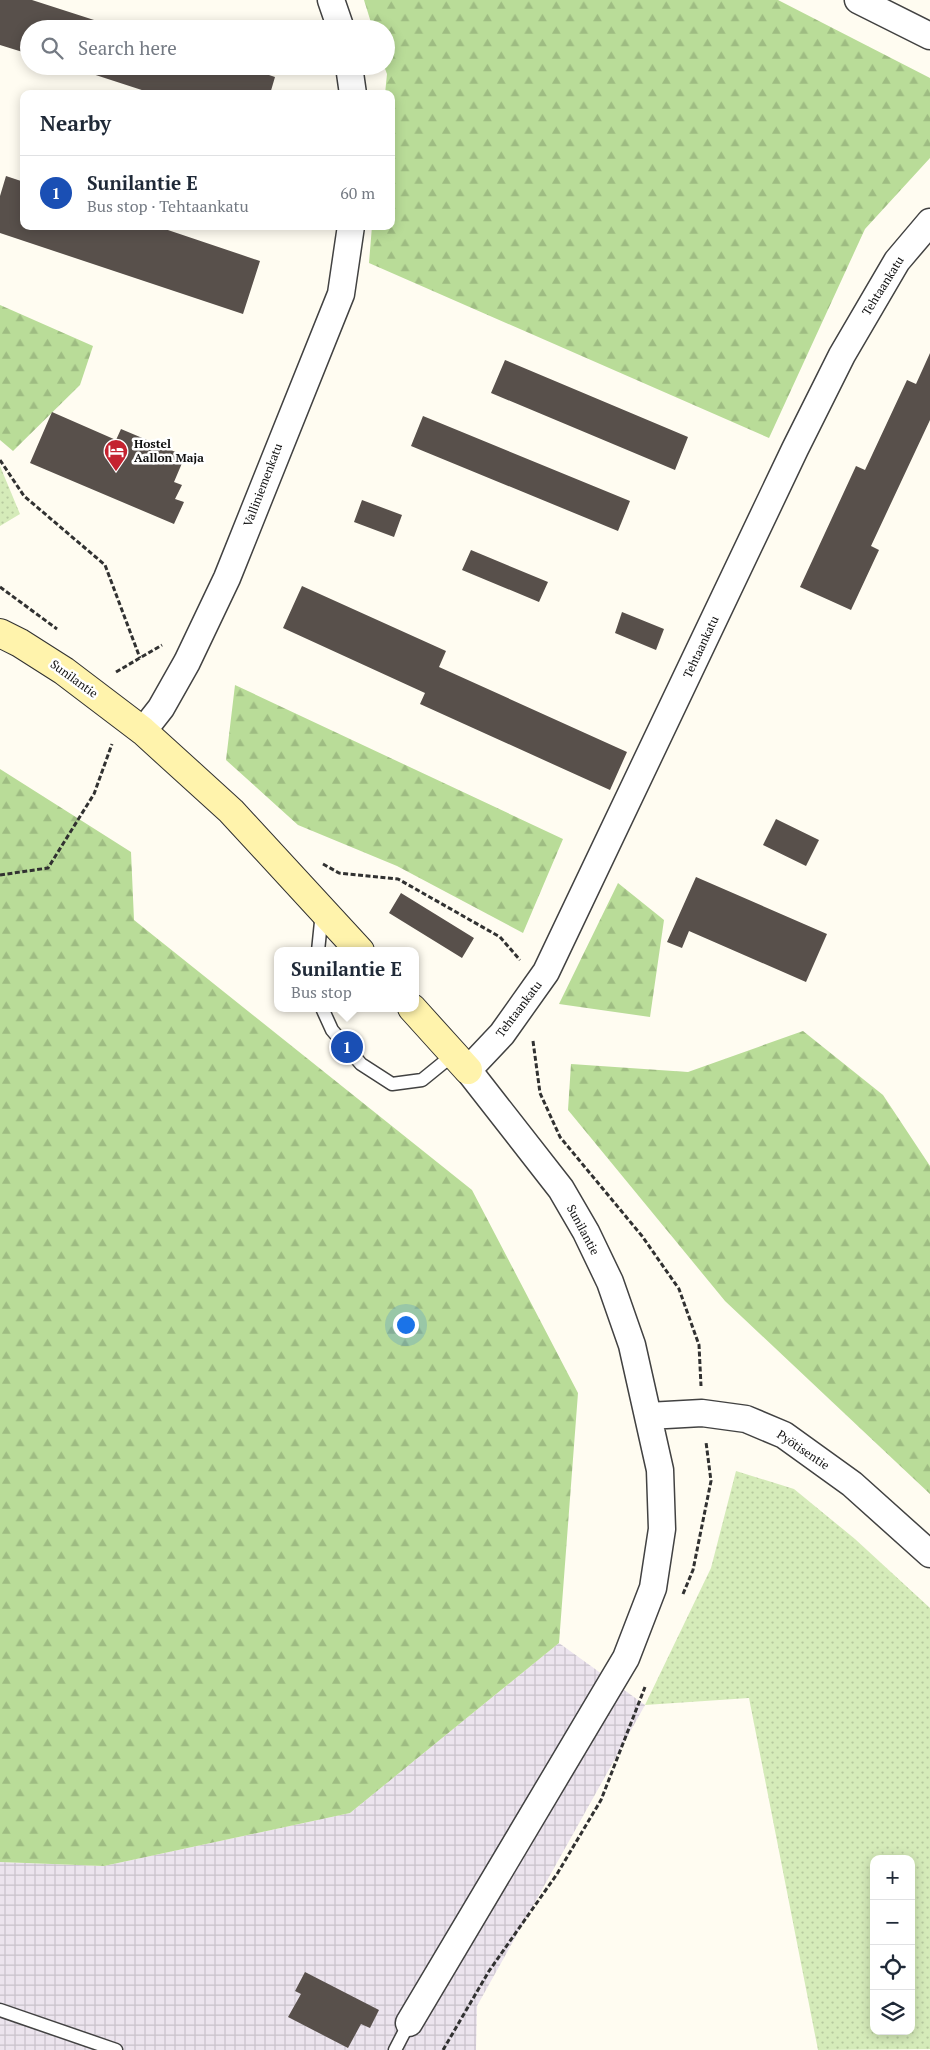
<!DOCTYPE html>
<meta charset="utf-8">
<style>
body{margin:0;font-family:"PT Serif",serif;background:#f2f2f3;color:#1f2937}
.controls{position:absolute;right:15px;bottom:15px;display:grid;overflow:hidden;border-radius:10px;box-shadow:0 2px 12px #0003}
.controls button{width:45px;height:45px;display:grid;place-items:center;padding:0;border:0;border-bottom:1px solid #e0e1e3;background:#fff;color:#1f2937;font:25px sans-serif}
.you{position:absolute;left:405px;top:1324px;width:18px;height:18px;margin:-12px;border:4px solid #fff;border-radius:50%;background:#1a73e8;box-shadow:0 0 0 8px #1a73e833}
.badge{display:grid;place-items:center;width:32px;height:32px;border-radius:50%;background:#0f766e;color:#fff;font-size:16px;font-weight:700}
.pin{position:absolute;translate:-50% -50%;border:2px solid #fff;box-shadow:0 1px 5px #0006}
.popup{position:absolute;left:274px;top:947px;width:145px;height:65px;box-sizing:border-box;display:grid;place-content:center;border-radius:10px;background:#fff;filter:drop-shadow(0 1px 4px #0005);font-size:16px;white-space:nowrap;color:#747a83}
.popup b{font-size:19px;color:#1f2937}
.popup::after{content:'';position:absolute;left:50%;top:100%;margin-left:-10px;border:10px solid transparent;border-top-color:#fff}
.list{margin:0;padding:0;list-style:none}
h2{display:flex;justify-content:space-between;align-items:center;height:65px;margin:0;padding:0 20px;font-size:21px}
h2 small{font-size:16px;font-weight:400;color:#747a83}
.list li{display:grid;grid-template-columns:32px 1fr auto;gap:15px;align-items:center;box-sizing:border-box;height:75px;padding:0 20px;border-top:1px solid #e0e1e3}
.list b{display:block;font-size:19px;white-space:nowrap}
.list p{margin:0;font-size:16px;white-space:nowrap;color:#747a83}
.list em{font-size:16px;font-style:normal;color:#747a83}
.icon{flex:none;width:28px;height:28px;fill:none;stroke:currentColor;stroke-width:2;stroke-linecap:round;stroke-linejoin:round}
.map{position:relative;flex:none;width:930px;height:2050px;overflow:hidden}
.search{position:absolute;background:#fff;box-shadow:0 2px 12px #0003;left:20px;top:20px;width:375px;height:55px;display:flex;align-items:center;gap:12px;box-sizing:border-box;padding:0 18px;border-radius:28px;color:#747a83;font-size:19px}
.panel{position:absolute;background:#fff;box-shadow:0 2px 12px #0003;left:20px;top:90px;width:375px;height:140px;border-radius:10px}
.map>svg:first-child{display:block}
.industrial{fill:url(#industrial-grid)}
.grass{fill:url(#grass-dots);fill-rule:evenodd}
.forest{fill:url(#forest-firs)}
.building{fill:#58504b}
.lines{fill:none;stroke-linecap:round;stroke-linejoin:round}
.lane-casing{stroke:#424242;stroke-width:15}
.street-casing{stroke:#424242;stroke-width:29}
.secondary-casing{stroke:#313131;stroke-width:30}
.path{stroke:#313131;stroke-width:3;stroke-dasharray:5 2.5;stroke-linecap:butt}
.lane{stroke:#fff;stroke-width:12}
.street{stroke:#fff;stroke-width:26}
.secondary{stroke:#fff3ac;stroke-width:28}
.labels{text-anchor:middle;stroke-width:5;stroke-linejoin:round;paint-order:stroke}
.street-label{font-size:12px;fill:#0f0f0f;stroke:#fff}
.poi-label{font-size:12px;font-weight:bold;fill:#0f0f0f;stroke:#fff;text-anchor:start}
</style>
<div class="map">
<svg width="930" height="2050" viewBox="0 0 930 2050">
<defs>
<pattern id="industrial-grid" width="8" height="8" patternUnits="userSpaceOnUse" patternTransform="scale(1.25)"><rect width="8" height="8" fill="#ece4ee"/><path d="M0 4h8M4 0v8" fill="none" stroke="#c9c2cb"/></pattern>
<pattern id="grass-dots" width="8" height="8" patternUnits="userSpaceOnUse" patternTransform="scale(1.25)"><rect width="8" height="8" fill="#d5ebb9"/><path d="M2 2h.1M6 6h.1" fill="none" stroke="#b6c89e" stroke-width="1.8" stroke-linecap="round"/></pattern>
<pattern id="forest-firs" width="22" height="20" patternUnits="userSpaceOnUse" patternTransform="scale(1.25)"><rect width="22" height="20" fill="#b9dc98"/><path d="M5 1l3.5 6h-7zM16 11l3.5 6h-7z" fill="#9ebc82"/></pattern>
</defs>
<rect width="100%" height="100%" fill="#fffcf1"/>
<path class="industrial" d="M559,1643L645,1705L477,2006L476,2050H0V1862L104,1866L350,1813Z"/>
<path class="grass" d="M0,466L20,514L0,526Z
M736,1471L794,1489L855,1539L930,1608V2049L818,2050L749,1698L645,1705L711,1568ZM874,1859H911V2031H874Z"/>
<path class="forest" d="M364,0H778L930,78V158L865,229L769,438L369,263L372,226H391V94H385L387,74L384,66H386V29H373Z
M0,305L93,346L80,385L13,451L0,440Z
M235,685L563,839L523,933L397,866L298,825L226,760Z
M0,769L131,852L134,920L472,1190L578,1393L559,1643L350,1813L104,1866L0,1862Z
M618,883L664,920L650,1017L559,1004Z
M803,1031L883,1095L930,1166V1494L725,1301L568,1110L571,1064L688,1072Z"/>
<path class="building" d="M0,0H32L122,29H29V54L0,45Z
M68,66H242L275,77L270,94H154Z
M6,176L24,182V226H156L260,261L243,314L0,233V196Z
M930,353V420L871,546L879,550L851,610L800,587L856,466L865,470L907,380L916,384Z
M505,360L688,437L675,470L491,393Z
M52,412L116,440L121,429L185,456L174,482L182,485L175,499L184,502L174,524L30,463Z
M423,416L630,501L618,531L411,446Z
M362,500L402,515L394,537L354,522Z
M471,550L548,582L539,602L462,570Z
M302,586L446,651L439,667L627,752L610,790L420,704L425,693L283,628Z
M622,612L664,629L656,650L615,633Z
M776,819L819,840L806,866L763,845Z
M696,877L827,934L806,982L689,931L682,948L667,942Z
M401,893L474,938L462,958L389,913Z
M305,1972L379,2010L370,2028L361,2024L348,2048L288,2017L301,1994L295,1991Z"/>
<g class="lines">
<g class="lane-casing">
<path id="lane" d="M318,951L322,912
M322,1008L332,1030L361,1064L392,1084L422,1080L454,1054
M0,2010L116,2050
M395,2050L409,2023"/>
</g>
<g class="street-casing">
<path id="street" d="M331,0L341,29
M858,0L930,36
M349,66L353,94
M143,731L161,708L187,662L227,578L341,294L351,226
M648,1416L702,1413L746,1419L784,1435L852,1484L930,1554
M409,2023L626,1658L653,1588L662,1529L660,1470L632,1345L610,1282L586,1232L561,1189L468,1070L502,1034L546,972L795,449L842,355L897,261L930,222"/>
</g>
<g class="secondary-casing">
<path id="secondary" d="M0,633L20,643L64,671L143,731L231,811L360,951
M412,1008L468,1070"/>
</g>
<path class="path" d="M0,460L24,496L105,565L140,658
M0,587L57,629
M116,672L162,645
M323,864L339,873L398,879L500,937L520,960
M0,875L48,868L94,794L112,744
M533,1041L540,1093L560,1137L642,1236L679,1289L699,1345L701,1386
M683,1594L693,1570L711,1481L706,1442
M443,2050L489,1971L557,1874L601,1800L645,1687"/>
<use href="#lane" class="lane"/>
<use href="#street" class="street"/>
<use href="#secondary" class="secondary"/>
</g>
<defs>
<g id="hotel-pin" transform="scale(1.25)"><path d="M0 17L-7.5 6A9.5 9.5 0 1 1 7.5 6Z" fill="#c42330" stroke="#fff"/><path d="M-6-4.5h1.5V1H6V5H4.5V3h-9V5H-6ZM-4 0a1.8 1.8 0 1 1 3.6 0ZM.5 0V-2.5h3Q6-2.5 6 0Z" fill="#fff"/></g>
</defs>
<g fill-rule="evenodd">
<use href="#hotel-pin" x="116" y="451"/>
</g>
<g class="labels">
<g class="street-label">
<text transform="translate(883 286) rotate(-58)" y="4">Tehtaankatu</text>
<text transform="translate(263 485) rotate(-69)" y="4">Valliniemenkatu</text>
<text transform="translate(701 647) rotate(-65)" y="4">Tehtaankatu</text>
<text transform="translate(74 679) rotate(36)" y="4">Sunilantie</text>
<text transform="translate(519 1009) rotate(-53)" y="4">Tehtaankatu</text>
<text transform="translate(583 1230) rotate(62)" y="4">Sunilantie</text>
<text transform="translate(803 1450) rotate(34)" y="4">Pyötisentie</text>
</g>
<g class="poi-label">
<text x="134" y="448">Hostel<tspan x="134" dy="14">Aallon Maja</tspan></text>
</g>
</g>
</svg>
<div class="controls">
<button>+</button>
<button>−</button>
<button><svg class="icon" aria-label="locate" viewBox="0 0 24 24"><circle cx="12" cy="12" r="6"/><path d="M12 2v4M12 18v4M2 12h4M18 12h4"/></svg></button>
<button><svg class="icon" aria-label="layers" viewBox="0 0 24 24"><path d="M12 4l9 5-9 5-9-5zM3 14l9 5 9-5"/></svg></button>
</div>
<div class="you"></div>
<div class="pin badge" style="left:347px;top:1047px;background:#1a4fb4">1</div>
<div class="popup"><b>Sunilantie E</b>Bus stop</div>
<div class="search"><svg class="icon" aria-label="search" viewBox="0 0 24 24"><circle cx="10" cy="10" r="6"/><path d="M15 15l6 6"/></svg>Search here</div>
<section class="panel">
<h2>Nearby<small></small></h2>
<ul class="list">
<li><span class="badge" style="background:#1a4fb4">1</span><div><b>Sunilantie E</b><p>Bus stop · Tehtaankatu</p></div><em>60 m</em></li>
</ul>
</section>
</div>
